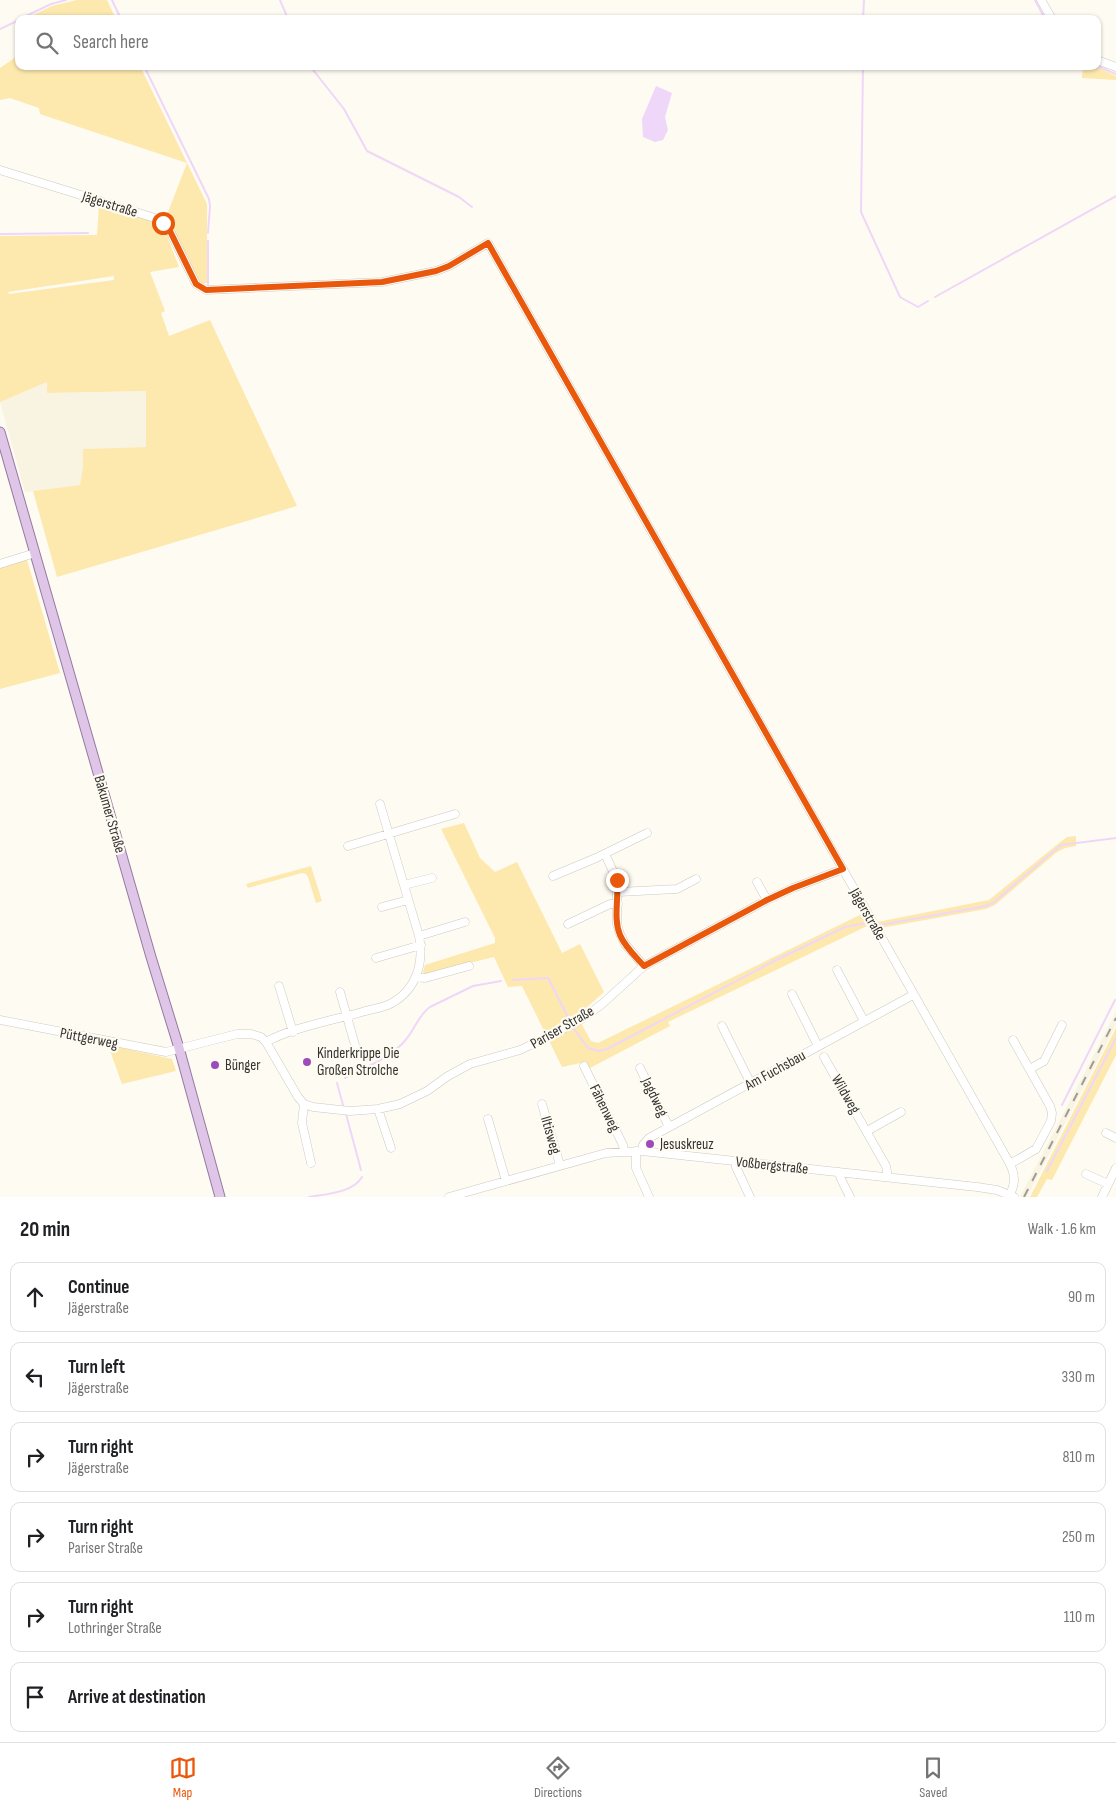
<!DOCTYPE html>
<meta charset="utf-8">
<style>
body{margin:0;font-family:"Sofia Sans Condensed",sans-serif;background:#f2f2f2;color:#202124}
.stop{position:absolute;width:15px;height:15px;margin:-11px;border:4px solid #ea580c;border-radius:50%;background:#fff}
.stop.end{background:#ea580c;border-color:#fff;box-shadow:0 1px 5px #0008}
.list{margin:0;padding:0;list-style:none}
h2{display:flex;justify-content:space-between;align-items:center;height:65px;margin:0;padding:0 20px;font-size:21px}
h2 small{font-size:16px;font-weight:400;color:#757577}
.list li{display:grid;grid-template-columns:32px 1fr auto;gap:15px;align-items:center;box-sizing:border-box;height:70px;margin:0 10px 10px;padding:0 10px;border:1px solid #e0e0e0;border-radius:10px}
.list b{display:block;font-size:19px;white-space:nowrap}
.list p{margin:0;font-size:16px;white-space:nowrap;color:#757577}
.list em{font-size:16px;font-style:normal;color:#757577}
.icon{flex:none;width:28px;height:28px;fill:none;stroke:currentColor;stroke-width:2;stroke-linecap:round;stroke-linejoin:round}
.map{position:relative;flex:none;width:1116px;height:1197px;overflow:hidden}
.search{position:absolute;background:#fff;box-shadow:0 1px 4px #0004;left:15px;right:15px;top:15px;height:55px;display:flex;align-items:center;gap:12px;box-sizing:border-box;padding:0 18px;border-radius:10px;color:#757577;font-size:19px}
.sheet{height:545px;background:#fff}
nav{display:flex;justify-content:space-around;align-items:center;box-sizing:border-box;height:70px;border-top:1px solid #e0e0e0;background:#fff;font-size:14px;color:#757577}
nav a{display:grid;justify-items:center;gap:2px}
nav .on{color:#ea580c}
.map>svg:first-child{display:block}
.built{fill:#f9f3e2}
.green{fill:#fde8ad;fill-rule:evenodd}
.water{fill:#efd7f9}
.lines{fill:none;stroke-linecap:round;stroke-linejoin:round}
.stream{stroke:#efd7f9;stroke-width:2}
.minor-casing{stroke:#ccc9bf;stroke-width:9}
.major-casing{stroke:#957a9e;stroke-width:11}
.minor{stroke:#fff;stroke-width:8}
.major{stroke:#dfc6e9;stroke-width:9}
.rail{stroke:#9f9c96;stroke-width:2;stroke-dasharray:9 9;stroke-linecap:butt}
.route{stroke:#ea580c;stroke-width:6}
.poi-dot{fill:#9d4bba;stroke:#fefbf2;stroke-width:2}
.labels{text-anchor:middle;stroke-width:4.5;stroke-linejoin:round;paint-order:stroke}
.street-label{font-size:15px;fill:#353330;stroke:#fefbf2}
.poi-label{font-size:15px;fill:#353330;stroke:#fefbf2;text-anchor:start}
</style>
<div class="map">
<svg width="1116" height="1197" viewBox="0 0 1116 1197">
<rect width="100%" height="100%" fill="#fefbf2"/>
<path class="built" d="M47,382L48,393L146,391V447L83,449V467L80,485L25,492L0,402Z
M1116,1012V1025L1027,1197H1020Z"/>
<path class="green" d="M77,0H107L116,19H25L52,6Z
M19,52V66H140L207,204V283H200L173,230L165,220L187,163L40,114L39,108L10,98L0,100V68L13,59Z
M1083,66H1095L1116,76V80L1082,78Z
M99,204L154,221L162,226L166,233L179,267L150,272L165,311L161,313L169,336L210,320L297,506L57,577L33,491L80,485L83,467V449L146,447V391L47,393V382L0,402V236L97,235ZM114,276V280L9,294L8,292Z
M27,560L60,673L0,689V567Z
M464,823L480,858L495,872L517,862L562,953L580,944L604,992L577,1016L591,1041L598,1043L862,914L869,925L668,1022L670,1026L590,1068L585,1062L562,1067L522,986L508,987L494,957L425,974L423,972L425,965L495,943V938L441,829Z
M1076,836V846L1065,848L1057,852L995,905L986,909L881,928L877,922L989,900L1059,843L1067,837Z
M311,866L322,901L316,903L308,877L306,874L302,873L248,888L246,884Z
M1116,1028V1055L1052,1180L1047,1179L1037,1197H1030Z
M108,1045L172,1059L176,1071L122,1084Z"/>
<path class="water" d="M656,86L672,93L665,117L668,130L663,140L655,142L643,137L642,119Z"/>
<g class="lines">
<path class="stream" d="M112,0L121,19
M280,0L288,19
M1035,0L1045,19
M20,19L51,4L66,0
M863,19L864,0
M0,29L19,20
M144,66L209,199L210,206L208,233
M310,66L344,109L367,151L459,197L472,207
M863,66L861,212L900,297L918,307L928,301
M1097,66L1116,74
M0,234L88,233
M208,241V284
M935,297L1116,196
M880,925L986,906L994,902L1061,845L1116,838
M513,980L548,978L569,1019
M574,1029L588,1048L599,1051L607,1049L778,959L845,927L866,923
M345,1078C364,1068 387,1059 402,1044C414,1033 417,1016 430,1007L473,986L501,981
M337,1083L343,1105
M1062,1105L1115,1000
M346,1114L361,1170
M1047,1171L1116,1038
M309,1197C325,1194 353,1193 362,1177"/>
<g class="minor-casing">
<path id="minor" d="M1041,0L1052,19
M1097,60L1116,67
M0,170L155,218L163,223L169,229L196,284L206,290L382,282L436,271L449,266L488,243L1010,1164C1016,1177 1015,1184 1009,1197
M0,564L35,553
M348,846L455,814
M605,854L617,880V924L620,934L625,944L644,966
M553,876L596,858L647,833
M757,882L767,900
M404,885L432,878
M618,892L677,889L696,879
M382,907L408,900
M568,924L610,904H618
M419,936L465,922
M376,958L421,945
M837,970L864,1021
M416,977L425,978L469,966
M279,986L293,1032
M340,992L355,1045
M792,994L818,1046
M0,1020L166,1052L237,1034H251L261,1037L266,1042L298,1097L304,1104L313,1107L350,1111L378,1109L400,1104L427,1091L448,1076L470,1064L520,1050L550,1036L582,1019L602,1004L644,966L767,900L793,888L843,869
M722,1026L751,1084
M266,1042C291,1028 334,1020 362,1012C372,1009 383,1008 392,1003C417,989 424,962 419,936L380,804
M824,1057L886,1166L888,1177
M584,1066L623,1145L624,1151
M640,1068L669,1127
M1030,1069L1044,1061L1062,1025
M304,1104L302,1123L311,1163
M542,1104L560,1165
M378,1109L391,1148
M488,1119L506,1181
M867,1131L901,1112
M1106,1133L1116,1138
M636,1151V1168L649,1197
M642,1151L643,1145L649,1138L913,995
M736,1161V1167L750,1197
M1010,1164L1036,1149L1051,1121L1052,1113L1050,1106L1013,1040
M839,1172L841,1179L850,1197
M1086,1174L1108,1184
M449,1197L606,1153L642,1151L977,1187L997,1190L1014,1197
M1102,1197L1116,1168"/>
</g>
<g class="major-casing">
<path id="major" d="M0,432L151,957L179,1048L220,1197"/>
</g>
<use href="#minor" class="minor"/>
<use href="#major" class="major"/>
<path class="rail" d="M1024,1197L1116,1018"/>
</g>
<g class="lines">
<path class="route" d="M163,223L169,229L196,284L206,290L382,282L436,271L449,266L488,243L843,869L793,888L767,900L644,966C636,957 625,947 620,935C613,918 619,898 617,880"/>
</g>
<g class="poi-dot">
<circle cx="307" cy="1062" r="5"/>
<circle cx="215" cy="1065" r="5"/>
<circle cx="650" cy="1144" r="5"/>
</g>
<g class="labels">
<g class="street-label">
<text transform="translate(110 204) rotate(17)" y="5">Jägerstraße</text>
<text transform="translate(110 814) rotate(74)" y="5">Bakumer Straße</text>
<text transform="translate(868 914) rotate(60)" y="5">Jägerstraße</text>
<text transform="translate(562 1027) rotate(-30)" y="5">Pariser Straße</text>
<text transform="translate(89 1038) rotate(11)" y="5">Püttgerweg</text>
<text transform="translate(775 1070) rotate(-29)" y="5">Am Fuchsbau</text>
<text transform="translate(846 1094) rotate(60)" y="5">Wildweg</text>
<text transform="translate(655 1097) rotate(64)" y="5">Jagdweg</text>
<text transform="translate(605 1108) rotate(64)" y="5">Fähenweg</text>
<text transform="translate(551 1135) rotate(74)" y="5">Iltisweg</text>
<text transform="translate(772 1165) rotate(6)" y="5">Voßbergstraße</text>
</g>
<g class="poi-label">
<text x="317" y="1058">Kinderkrippe Die<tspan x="317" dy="17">Großen Strolche</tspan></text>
<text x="225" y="1070">Bünger</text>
<text x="660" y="1149">Jesuskreuz</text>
</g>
</g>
</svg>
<div class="stop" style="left:163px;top:223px"></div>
<div class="stop end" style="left:617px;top:880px"></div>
<div class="search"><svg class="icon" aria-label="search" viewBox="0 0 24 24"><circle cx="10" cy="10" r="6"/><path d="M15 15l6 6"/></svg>Search here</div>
</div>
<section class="sheet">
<h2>20 min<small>Walk · 1.6 km</small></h2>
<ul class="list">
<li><svg class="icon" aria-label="ahead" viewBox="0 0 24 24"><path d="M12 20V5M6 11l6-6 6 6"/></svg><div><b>Continue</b><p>Jägerstraße</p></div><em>90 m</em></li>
<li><svg class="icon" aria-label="left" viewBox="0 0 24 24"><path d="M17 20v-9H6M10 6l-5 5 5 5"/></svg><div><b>Turn left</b><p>Jägerstraße</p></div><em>330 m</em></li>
<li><svg class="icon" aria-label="right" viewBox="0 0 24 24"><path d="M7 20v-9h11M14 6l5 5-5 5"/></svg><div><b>Turn right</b><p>Jägerstraße</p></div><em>810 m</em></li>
<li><svg class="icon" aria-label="right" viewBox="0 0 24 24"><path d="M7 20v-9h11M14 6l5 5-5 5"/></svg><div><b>Turn right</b><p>Pariser Straße</p></div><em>250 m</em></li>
<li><svg class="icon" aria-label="right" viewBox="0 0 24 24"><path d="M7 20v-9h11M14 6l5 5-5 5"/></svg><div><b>Turn right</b><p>Lothringer Straße</p></div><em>110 m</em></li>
<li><svg class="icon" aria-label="arrive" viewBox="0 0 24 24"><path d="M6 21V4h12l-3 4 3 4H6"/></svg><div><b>Arrive at destination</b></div></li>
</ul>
</section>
<nav>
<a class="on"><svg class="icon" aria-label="map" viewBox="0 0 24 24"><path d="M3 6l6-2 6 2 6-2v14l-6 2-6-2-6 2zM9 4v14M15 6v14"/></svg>Map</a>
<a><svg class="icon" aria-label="directions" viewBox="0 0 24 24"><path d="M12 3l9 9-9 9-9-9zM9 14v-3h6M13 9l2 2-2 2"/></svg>Directions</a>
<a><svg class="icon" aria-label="saved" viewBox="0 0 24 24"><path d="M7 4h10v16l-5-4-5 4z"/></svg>Saved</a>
</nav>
